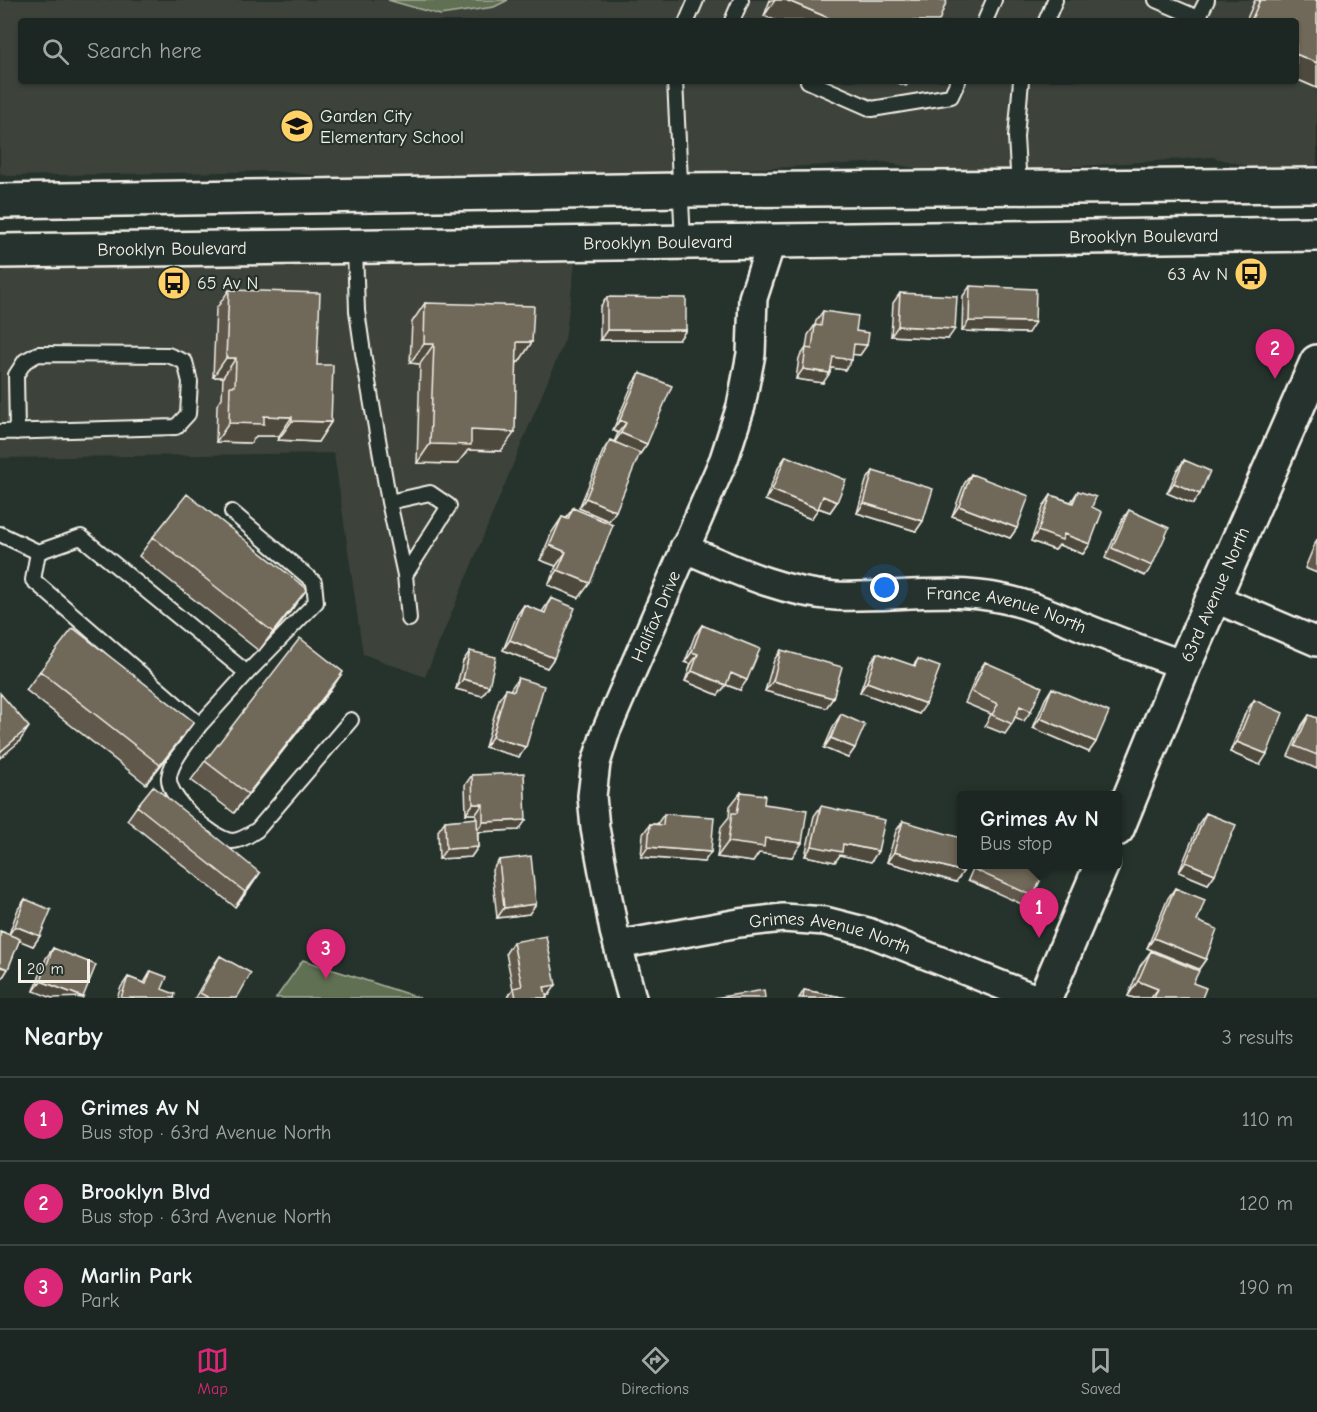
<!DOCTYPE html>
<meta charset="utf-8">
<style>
body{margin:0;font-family:"Comic Neue",sans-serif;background:#29322f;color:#f1f3f6}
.scale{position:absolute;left:18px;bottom:15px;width:72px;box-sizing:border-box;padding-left:6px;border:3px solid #f4f1e8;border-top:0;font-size:16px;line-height:21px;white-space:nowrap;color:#f4f1e8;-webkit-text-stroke:4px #26332d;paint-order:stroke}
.you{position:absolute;left:885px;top:588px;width:21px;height:21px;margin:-15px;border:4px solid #fff;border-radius:50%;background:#1a73e8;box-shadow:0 0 0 9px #1a73e833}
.badge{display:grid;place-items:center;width:39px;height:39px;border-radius:50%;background:#db2777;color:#fff;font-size:20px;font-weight:700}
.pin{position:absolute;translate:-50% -50px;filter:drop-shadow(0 2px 3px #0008)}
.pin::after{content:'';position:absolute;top:32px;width:21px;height:18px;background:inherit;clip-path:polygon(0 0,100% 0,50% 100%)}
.popup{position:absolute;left:957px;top:791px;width:165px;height:78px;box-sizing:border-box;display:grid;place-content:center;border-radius:6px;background:#1c2622;filter:drop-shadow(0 2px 4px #0005);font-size:20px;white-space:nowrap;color:#a0a5a5}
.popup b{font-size:22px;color:#f1f3f6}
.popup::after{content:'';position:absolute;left:50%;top:100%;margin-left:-12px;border:12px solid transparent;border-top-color:#1c2622}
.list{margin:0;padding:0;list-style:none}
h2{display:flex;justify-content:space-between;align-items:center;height:78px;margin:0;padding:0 24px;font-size:26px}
h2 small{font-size:20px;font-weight:400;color:#a0a5a5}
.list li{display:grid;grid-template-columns:39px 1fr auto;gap:18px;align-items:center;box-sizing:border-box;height:84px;padding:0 24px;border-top:2px solid #3a4340}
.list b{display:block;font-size:22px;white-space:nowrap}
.list p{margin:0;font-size:20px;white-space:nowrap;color:#a0a5a5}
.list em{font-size:20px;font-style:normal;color:#a0a5a5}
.icon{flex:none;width:33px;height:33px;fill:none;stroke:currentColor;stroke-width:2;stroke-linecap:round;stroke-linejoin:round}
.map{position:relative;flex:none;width:1317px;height:998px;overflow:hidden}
.search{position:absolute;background:#1c2622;box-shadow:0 2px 4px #0004;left:18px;right:18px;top:18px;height:66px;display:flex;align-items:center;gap:15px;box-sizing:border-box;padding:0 21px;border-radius:6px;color:#a0a5a5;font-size:22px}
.sheet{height:330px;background:#1c2622}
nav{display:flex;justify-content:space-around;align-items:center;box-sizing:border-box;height:84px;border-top:2px solid #3a4340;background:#1c2622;font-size:16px;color:#a0a5a5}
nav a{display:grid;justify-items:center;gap:3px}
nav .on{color:#db2777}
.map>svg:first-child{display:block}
.built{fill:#3c433a;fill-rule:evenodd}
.green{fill:#617052;stroke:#aab09d;stroke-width:1.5}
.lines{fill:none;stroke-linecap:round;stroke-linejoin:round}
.lane-casing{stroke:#f4f1e8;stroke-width:18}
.street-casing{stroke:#f4f1e8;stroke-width:32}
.secondary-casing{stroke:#f4f1e8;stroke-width:38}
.lane{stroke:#26332d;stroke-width:14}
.street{stroke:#26332d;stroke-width:27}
.secondary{stroke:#26332d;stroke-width:33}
.wall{fill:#60594c;stroke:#f4f1e8;stroke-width:1.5}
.shaded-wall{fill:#4e483e;stroke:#f4f1e8;stroke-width:1.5}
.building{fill:#706758;stroke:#f4f1e8;stroke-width:1.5}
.labels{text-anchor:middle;stroke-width:4.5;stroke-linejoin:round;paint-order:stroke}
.poi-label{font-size:18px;fill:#f4f1e8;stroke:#26332d;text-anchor:start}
.street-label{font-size:18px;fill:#f4f1e8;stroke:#26332d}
</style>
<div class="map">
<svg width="1317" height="998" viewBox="0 0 1317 998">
<rect width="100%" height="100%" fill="#26332d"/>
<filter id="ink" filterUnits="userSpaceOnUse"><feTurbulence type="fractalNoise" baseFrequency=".0167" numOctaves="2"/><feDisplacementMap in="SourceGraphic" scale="12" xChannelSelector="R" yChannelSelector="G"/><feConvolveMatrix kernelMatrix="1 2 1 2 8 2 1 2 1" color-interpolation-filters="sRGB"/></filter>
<g filter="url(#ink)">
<path class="built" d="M0,0H1317V168H1256L1212,157L949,175L884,162L574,178L373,182L274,171L7,176L0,173ZM21,21H1296V81H21Z
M576,256L565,339L425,677L363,654L334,453L0,458V273L8,268L28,263Z"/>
<path class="green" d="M388,0H508L494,7L440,15Z
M303,960L420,998H276Z"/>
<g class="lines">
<g class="lane-casing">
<path id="lane" d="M1156,0L1198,18L1207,0
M687,21L696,0
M732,21L741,0
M985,21L994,0
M1046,21L1055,0
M675,81L683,241
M808,81L872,109L951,96L958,81
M1019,187L1016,137L1021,81
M355,247L357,311L363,353L389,502L405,575L409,619
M0,432L176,427L188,414L190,382L185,362L168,355L38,354L25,361L16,375L17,432
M389,502L430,493L449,506L405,575
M232,512L314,582L316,602L247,673
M0,534L38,552L81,537L247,673L200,725L33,580L38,552
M200,725C190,739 171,761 169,777C167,798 212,839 232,841C241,841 249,835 257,830L351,720"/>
</g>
<g class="street-casing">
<g id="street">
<path id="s1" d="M684,548C733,569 782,593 836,596C892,598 948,587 1004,599C1029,604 1054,615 1078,625C1113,639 1148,653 1184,665"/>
<path d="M1214,598L1317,642"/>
<path id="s2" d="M618,945L739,923L783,918L825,921L868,932L1034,998"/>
<path id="s3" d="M632,998L614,931L595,828L592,796L596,763L606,731L724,459L741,406L751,354L753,298L772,240"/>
</g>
</g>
<g class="secondary-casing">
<g id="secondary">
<path d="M0,201L681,190L1317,185"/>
<path id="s4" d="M0,251L1317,234"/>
<path id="s5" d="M1117,829L1184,665L1317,362"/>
<path d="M1045,998L1102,864"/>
</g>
</g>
<use href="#lane" class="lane"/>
<use href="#street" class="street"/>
<use href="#secondary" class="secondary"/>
</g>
<path class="wall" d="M770,0H947L764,16Z
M1255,0H1317V88L1296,79V21H1246Z
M970,286L1028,333L962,331L963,296Z
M229,290L317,365L331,422L318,442L278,440L279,436H256L251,443L216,442L217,405L222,398L223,377H213L216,309Z
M900,293L948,339L891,336L893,303Z
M607,297L686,330L679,340H600V307Z
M425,303L532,342L519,362H517L501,451L468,450L457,464L417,463L420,364L410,363L412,322Z
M823,311L856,331L867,345L860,355L853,354L845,370L831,368L823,383L796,379L799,358L806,348L808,335L815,325L816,321Z
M640,373L647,444L640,454H639L609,521L579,508L603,451L610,440L614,442L618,433L613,430L633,383Z
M786,456L837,502L830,512L818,508L811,519L765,500L779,466Z
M1184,460L1193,504L1167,493L1177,470Z
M873,471L923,521L916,531L857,513L866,481Z
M971,474L1017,528L1010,538L952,516L964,484Z
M1078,491L1092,507L1090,544L1083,554L1059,545L1055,550L1031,541L1044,505L1051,495L1071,502Z
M573,508L579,598L548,585L556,566L540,560L552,532L562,517L566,518Z
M1129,510L1152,566L1145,576L1105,558L1122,520Z
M153,537L293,608L259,651L139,556Z
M1317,539V573L1305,568Z
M551,598L554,658L547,668L503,650L517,615L524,605L542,612Z
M702,625L740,690L726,685L718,695L685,681L691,664L685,662L695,635Z
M781,650L833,698L826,708L765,691L774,660Z
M470,651L489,686L482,696L456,689L463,661Z
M877,653L913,666L918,659L919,714L860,692L870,663Z
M985,662L1031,711L1024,721L1015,717L1012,724L1005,734L985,726L991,714L965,703L978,672Z
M40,671L180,741L146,784L26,690Z
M518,678L526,747L519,757L485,747L499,699L506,689L510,690Z
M1052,688L1096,742L1089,752L1033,728L1045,699Z
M330,691L234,813L191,780L205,761Z
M1254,700L1260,765L1230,752L1246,711Z
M841,714L855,748L848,758L824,748L834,725Z
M1309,715L1317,718V769L1288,756L1302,725Z
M472,775L519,830L478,832V847L471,857L439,859L438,831L445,821L476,819V814H466L465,785Z
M741,792L764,804L792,857L759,853L753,862L717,857L721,827L729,817L730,806Z
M137,806L250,888L235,907L127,820Z
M821,806L878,851L871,862L840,855L835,862L805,856L814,816Z
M1206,813L1215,874L1208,884L1179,872L1199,823Z
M664,814L711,852L704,862L641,857L643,834L650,824H657Z
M903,821L956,882L887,862L896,831Z
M499,860L529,914L497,918L492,870Z
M975,864H1039L1033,896L1026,906L968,880Z
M1175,888L1197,921L1206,959L1199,969L1147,948L1168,898Z
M25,899L40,936L33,946L19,940L8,969L1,980L0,931L9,934L18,909Z
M513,942L549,995H546L547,998H507L513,989L506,953Z
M53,948L82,998L34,991L46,958Z
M1151,951L1193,983L1202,998H1134L1128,996L1140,966Z
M220,956L237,998H195L213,966Z
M151,971L162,989L174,998H117L121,987L128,977L144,983Z
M804,990L847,998H799Z"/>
<path class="shaded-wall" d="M775,0H786L836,21H777L764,16Z
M1296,54L1317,63V88L1296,79Z
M893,81H910L906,86Z
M969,321L1035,322L1028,333L962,331Z
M898,326L955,329L948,339L891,336Z
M607,330H686L679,340H600Z
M517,342H532L519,362L504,361Z
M424,344H434L420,364L410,363Z
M854,344L867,345L860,355L847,354Z
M833,357L852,360L845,370L826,367Z
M226,358H236L223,377H213Z
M803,369L830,373L823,383L796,379Z
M264,416L292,417L279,436H256L251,443L216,442L229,423Z
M620,420L626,423L618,433L613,430Z
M292,421L331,422L318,442L278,440Z
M471,430L515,432L501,451L468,450L457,464L417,463L430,444Z
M621,433L647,444L640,454L614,443Z
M1174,483L1200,494L1193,504L1167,493Z
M772,490L818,509L811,519L765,500Z
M823,496L837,502L830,512L816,507Z
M586,498L616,511L609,521L579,508Z
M864,503L923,521L916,531L857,513Z
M959,506L1017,528L1010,538L952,516Z
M1038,531L1064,534L1090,544L1083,554L1059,545L1055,550L1031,541Z
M550,545L566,552L556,566L540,560Z
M558,570L590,583L579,598L548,585Z
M307,589L293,608L259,651L273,632Z
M510,640L554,658L547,668L503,650Z
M692,652L698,654L691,664L685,662Z
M692,671L726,685L718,695L685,681Z
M343,672L330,691L234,813L248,794Z
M731,673L747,680L740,690L724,684Z
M463,679L489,686L482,696L456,689Z
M773,681L833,698L826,708L765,691Z
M867,682L926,704L919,714L860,692Z
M1040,718L1096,742L1089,752L1033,728Z
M194,722L180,741L146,784L160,765Z
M29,727L19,742L0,758V753L1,751Z
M492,737L526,747L519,757L485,747Z
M831,738L855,748L848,758L824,748Z
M1237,742L1267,754L1260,765L1230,752Z
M473,804H483L476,814H466Z
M526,820L519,830L476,832L483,822Z
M765,838L802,843L792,857L759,853L753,862L717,857L728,842Z
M843,844L878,851L871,862L840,855L835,862L805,856L812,846Z
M478,847L471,857L439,859L446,849Z
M648,847L711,852L704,862L641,857Z
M894,852L963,872L956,882L887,862Z
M1186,862L1215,874L1208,884L1179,872Z
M260,873L250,888L235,907L245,892Z
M536,904L529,914L497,918L504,908Z
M15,926L40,936L33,946L8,936Z
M1154,938L1206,959L1199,969L1147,948Z
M0,966L8,969L1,980L0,979Z
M41,981L83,997L52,998L34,991Z
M1138,981L1158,989L1151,998H1134L1128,996Z
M556,985L549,995L537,997L544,987Z"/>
<path class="building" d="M786,0H947L939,21H836Z
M1260,0H1317V63L1296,54V21H1251Z
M970,286L1036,289L1035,322L969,321Z
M229,290L320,293L317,365H333L331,422L292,421V417L264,416V424L229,423L230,386H235L236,358H226Z
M900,293L957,296L955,329L898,326Z
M607,297L686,298V330H607Z
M425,303L534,306L532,342H517L515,432L471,430V445L430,444L434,344H424Z
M823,311L858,316L856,331L869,333L867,345L854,344L852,360L833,357L830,373L803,369L806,348L812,349L815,325L821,326Z
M640,373L672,386L647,444L621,433L626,423L620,420Z
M610,440L640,453L616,511L586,498Z
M786,456L846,480L837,502L823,496L818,509L772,490Z
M1184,460L1210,471L1200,494L1174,483Z
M873,471L933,489L923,521L864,503Z
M971,474L1029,496L1017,528L959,506Z
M1078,491L1096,497L1092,507L1102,512L1090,544L1064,534L1062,540L1038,531L1051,495L1073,503Z
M187,494L307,589L273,632L153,537Z
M573,508L613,525L590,583L558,570L566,552L550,545L562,517L568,519Z
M1129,510L1169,528L1152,566L1112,548Z
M551,598L575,608L554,658L510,640L524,605L545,613Z
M702,625L760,649L747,680L731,673L726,685L692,671L698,654L692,652Z
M73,628L194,722L160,765L40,671Z
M300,638L343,672L248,794L205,761Z
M781,650L842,667L833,698L773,681Z
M470,651L496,657L489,686L463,679Z
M877,653L915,666L918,659L940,667L926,704L867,682Z
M985,662L1042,687L1031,711L1020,706L1012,724L992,715L998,704L972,692Z
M518,678L544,686L526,747L492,737L506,689L514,691Z
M1052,688L1109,712L1096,742L1040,718Z
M0,693L29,727L1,751L0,750Z
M1254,700L1283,713L1267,754L1237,742Z
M841,714L865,725L855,748L831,738Z
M1309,715L1317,718V755L1295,746Z
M524,773L526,820L483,822V804H473L472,775Z
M153,786L260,873L245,892L137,806Z
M741,792L765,795L764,804L807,810L802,843L765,838L764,847L728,842L732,813H737Z
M821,806L885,820L878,851L843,844L842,852L812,846Z
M1206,813L1236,825L1215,874L1186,862Z
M664,814L714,817L711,852L648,847L650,824L663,825Z
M477,818L478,847L446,849L445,821Z
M903,821L961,838V864H966L963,872L894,852Z
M531,856L536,904L504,908L499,860Z
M978,864H1039L1046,868L1033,896L975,870Z
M1175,888L1205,900L1197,921L1217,929L1206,959L1154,938Z
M25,899L51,910L40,936L15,926Z
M0,931L20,939L8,969L0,966Z
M546,936L556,985L544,987L547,998H516L514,988L522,986L513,942Z
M53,948L96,965L83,997L41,981Z
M1151,951L1199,971L1193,983L1206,988L1202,998H1154L1158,989L1138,981Z
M220,956L251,973L237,998H209L200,993Z
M151,971L167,977L162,989L175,994L174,998H121L128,977L146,984Z
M764,990L765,998H714Z
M804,990L847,998H803Z"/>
</g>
<defs>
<g id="school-disc" transform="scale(1.725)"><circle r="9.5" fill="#ffd166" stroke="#26332d"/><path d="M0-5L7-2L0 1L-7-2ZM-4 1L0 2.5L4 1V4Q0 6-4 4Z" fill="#111"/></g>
<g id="bus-disc" transform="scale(1.725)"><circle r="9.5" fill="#ffd166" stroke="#26332d"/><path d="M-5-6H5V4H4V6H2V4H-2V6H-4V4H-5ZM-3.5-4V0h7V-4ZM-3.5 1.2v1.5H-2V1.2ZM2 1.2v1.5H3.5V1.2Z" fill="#111"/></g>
</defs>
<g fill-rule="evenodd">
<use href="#school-disc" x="297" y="126"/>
<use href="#bus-disc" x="1251" y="274"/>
<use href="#bus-disc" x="174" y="283"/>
</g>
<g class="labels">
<g class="poi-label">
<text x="320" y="122">Garden City<tspan x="320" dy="21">Elementary School</tspan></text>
<text x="1228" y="280" text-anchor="end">63 Av N</text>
<text x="197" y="289">65 Av N</text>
</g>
<g class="street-label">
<text dy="6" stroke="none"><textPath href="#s4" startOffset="1144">Brooklyn Boulevard</textPath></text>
<text dy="6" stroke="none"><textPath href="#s4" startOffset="658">Brooklyn Boulevard</textPath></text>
<text dy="6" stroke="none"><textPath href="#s4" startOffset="172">Brooklyn Boulevard</textPath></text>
<text dy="6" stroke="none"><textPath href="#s5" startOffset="254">63rd Avenue North</textPath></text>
<text dy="6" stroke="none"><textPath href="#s1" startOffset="333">France Avenue North</textPath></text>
<text dy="6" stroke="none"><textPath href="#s3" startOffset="398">Halifax Drive</textPath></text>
<text dy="6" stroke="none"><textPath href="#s2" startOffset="216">Grimes Avenue North</textPath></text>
</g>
</g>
</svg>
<div class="scale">20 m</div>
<div class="you"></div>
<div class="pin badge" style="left:1039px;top:938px">1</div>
<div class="popup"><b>Grimes Av N</b>Bus stop</div>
<div class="pin badge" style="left:1275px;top:379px">2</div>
<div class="pin badge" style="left:326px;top:979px">3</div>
<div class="search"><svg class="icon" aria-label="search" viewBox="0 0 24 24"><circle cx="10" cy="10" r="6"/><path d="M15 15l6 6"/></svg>Search here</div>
</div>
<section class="sheet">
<h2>Nearby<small>3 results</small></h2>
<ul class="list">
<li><span class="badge">1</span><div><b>Grimes Av N</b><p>Bus stop · 63rd Avenue North</p></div><em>110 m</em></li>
<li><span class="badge">2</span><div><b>Brooklyn Blvd</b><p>Bus stop · 63rd Avenue North</p></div><em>120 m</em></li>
<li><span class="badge">3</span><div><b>Marlin Park</b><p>Park</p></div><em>190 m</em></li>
</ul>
</section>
<nav>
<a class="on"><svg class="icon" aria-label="map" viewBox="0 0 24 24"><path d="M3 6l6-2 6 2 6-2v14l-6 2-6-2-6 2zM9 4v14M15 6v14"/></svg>Map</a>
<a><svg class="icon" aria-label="directions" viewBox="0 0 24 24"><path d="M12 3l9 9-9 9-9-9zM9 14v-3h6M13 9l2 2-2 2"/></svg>Directions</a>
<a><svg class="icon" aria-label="saved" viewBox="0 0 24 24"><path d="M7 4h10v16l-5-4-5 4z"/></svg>Saved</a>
</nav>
